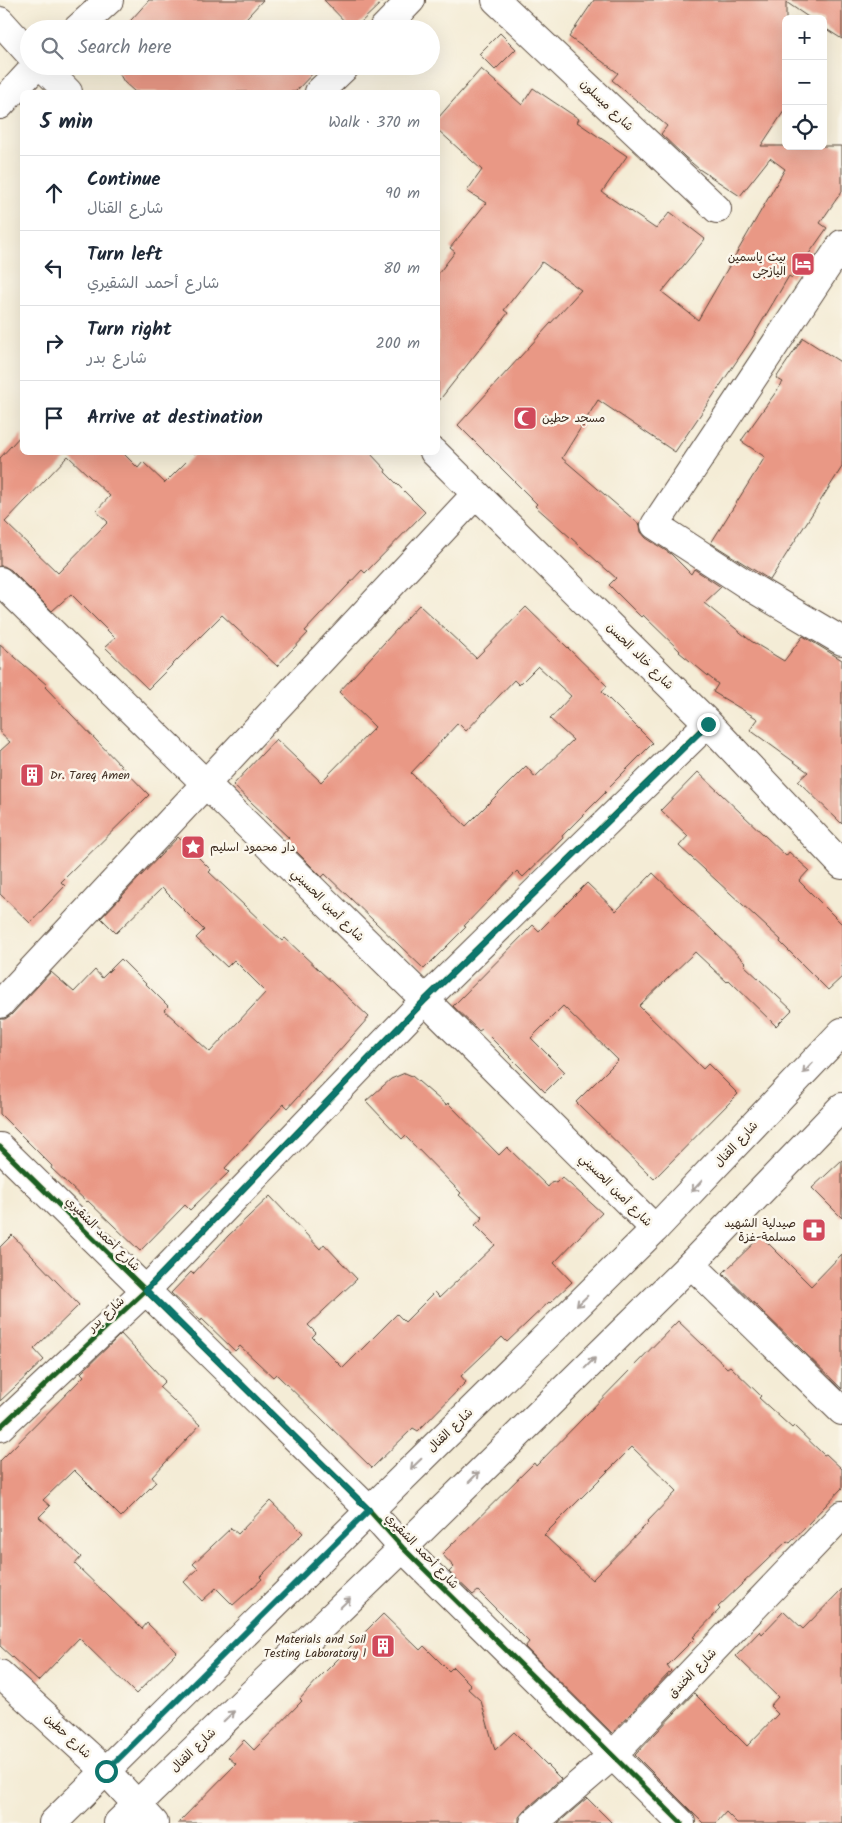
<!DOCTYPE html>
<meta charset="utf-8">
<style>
body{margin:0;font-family:Kalam,"Playpen Sans Arabic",sans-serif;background:#f2f2f3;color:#1f2937}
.controls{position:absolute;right:15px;top:15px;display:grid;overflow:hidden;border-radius:8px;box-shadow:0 5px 20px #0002}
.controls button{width:45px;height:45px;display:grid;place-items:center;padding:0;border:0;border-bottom:1px solid #e0e1e3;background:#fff;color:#1f2937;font:25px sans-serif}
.stop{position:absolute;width:15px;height:15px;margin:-11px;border:4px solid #0f766e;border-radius:50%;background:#fff}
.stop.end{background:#0f766e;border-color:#fff;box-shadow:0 1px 5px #0008}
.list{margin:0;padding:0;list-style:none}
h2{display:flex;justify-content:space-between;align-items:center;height:65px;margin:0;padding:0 20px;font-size:21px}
h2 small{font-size:16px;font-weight:400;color:#747a83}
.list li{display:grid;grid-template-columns:32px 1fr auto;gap:15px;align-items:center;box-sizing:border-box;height:75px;padding:0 20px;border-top:1px solid #e0e1e3}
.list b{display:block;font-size:19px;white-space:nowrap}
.list p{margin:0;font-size:16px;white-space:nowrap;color:#747a83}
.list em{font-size:16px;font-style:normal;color:#747a83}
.icon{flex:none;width:28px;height:28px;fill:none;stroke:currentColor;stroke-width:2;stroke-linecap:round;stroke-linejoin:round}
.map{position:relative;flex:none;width:842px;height:1823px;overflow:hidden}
.search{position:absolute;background:#fff;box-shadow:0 5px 20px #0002;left:20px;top:20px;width:420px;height:55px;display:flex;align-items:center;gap:12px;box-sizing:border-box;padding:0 18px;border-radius:28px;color:#747a83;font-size:19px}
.panel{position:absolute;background:#fff;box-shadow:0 5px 20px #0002;left:20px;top:90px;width:420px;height:365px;border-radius:8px}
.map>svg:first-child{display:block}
.building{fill:#e99885;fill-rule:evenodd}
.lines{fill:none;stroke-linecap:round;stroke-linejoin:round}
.minor-casing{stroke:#57473a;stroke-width:30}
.major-casing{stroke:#57473a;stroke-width:30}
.minor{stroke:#fff;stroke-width:28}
.major{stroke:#fff;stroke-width:28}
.cycleway-casing{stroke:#fbf7ec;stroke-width:8}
.cycleway{stroke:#1b5e20;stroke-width:5}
.oneway{stroke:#a79f9a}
.route{stroke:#0f766e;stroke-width:6}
.labels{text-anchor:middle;stroke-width:5;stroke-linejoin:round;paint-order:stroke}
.street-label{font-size:12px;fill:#3b2a1e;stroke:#fbf7ec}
.poi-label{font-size:12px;fill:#3b2a1e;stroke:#fbf7ec;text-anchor:end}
</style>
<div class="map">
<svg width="842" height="1823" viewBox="0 0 842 1823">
<rect width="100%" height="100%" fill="#fbf7ec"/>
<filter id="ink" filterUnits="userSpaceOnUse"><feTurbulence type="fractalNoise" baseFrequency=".02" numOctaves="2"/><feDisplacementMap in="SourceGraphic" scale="10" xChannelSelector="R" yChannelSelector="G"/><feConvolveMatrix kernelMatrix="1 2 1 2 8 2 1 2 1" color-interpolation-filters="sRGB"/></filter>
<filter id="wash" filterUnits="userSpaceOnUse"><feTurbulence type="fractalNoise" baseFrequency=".0096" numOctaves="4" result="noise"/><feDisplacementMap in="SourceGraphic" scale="20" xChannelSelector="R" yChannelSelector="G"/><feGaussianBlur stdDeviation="1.12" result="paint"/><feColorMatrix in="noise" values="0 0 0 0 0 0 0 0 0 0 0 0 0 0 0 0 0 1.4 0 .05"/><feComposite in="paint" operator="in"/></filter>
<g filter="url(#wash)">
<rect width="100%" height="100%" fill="#f4ecd6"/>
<g id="blocks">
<path class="building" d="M149,0H263L236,29H123Z
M324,0H384L354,29H352Z
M594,0H842V39L823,27V19H811L786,2V108L761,146H842V191L820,223L827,228L792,278L789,276L751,340L675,452L598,400L562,458L640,525L641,532L646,538L671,554L691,574L694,569L721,587L704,603L751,641L784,661L803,636L842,660V824L798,781L808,772L750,730L758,719L713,692L718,684L679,652L680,651L643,615L641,617L609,585L616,578L535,506L537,504L458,425L581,290L542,262L504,310L508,313L438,402V274L455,252L450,248L486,203L467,191L482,170L438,130V118L481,69L522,105L533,88L579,119L577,122L627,156L602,192L656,229L670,212L705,239L662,292L698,320L785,169L770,158L740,196L699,169L685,157L661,134L667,126L612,80L618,73L569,37Z
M500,33L516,49L495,70L479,54Z
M115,66H316L318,68L295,92H135L124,82Z
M803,338L842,363V467L770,580L711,543L765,457L741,441L783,382L776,378Z
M22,434V452H122L138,468L143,462L165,483L196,452H369L386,470L385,472L425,512L365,573L362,570L305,631L308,633L277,666L222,615L148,689L105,647L115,638L71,594L52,611L11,570L4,566H0V458ZM68,456L110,496L96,511L108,522L58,573L5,522Z
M419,605L476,658L526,607L607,686L602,692L653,743L605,791L606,792L562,836L563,838L523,877L517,871L464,926L466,927L424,969L325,874L322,877L286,841L289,838L233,785L276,739L321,782L375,727L339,692ZM538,666L571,696L550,719L573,740L535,777L526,766L466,826L411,773L458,723L466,731L514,680L519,685Z
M0,644L47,685L45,687L149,795L61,882L65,886L30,923L0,894V751L10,742L0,733Z
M698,772L786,856L789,852L809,870L799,881L842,924V977L828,990L780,942L781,940L679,846L688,836L661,810Z
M178,837L211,870L209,872L282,941L285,938L369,1017L288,1108L284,1104L225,1168L229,1172L190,1210L185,1205L140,1251L88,1201L87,1202L51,1168L52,1166L0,1114V1019H5L11,1015L51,972L74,992L95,970L102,978L121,959L168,1006L164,1010L210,1052L266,992L234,960L227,967L196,938L204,930L162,888L116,933L101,918Z
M653,873L746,963L744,965L792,1010L776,1026L729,980L727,982L695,952L639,1006L703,1069L708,1064L738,1094L654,1179L576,1102L618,1060L563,1006L531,1038L565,1072L545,1092L482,1029L479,1031L453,1006L533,925L539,931L587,883L616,911Z
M405,1073L412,1076L446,1105L448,1103L499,1155L507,1147L548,1187L553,1181L556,1183L562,1177L602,1213L554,1263L572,1282L550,1303L549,1302L507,1342L502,1337L461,1376L466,1382L418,1431L413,1428L372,1468L276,1374L273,1377L240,1346L235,1351L202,1319L201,1321L171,1293L191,1272L193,1274L228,1236L270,1196L320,1249L324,1244L357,1279L308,1325L316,1333L312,1337L343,1368L397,1314L405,1322L435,1292L440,1297L495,1245L475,1225L483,1218L459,1195L461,1193L405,1136L402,1139L366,1101L391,1079Z
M842,1160V1218L812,1188Z
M12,1235L79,1305L34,1349L44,1360L0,1401V1247Z
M761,1236L811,1286L842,1254V1389L723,1273Z
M678,1321L727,1368L730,1366L761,1396L759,1398L792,1428L794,1426L824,1455L826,1454L842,1469V1488L790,1543L787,1541L718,1607L720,1609L693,1637L695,1638L667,1666L671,1671L612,1733L525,1647L529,1642L478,1591L473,1595L449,1572L454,1567L442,1554L534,1463L536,1466ZM632,1447L677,1491L647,1522L648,1523L592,1580L544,1535Z
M121,1334L165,1381L159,1387L200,1425L152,1477L156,1482L121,1517L74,1470L43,1500L50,1506L39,1517L81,1557L75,1564L142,1629L147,1623L177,1652L136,1694L79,1638L38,1681L0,1646V1461L84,1376L81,1373Z
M270,1501L303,1533L260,1577L262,1579L233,1605L216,1588L202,1601L184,1582L198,1569L193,1564L231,1528L238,1534Z
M842,1589V1823H737L726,1812L716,1823H703L635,1755L694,1693L747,1746L778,1714L770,1706L778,1697L736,1656L760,1631L762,1634L784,1611L803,1629Z
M383,1614L420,1650L424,1646L449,1671L453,1667L471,1685L468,1689L481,1701L495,1750L514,1732L561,1779L524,1811L519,1817V1823H178L236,1764L228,1757L244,1740L254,1750L302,1701L300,1699L317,1680Z
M587,1798L612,1823H558Z"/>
</g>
</g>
<g filter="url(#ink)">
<use href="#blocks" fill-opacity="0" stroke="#57473a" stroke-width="1"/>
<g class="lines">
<g class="minor-casing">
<path id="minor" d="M496,0L717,209
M0,21L29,53
M77,29L109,0
M383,29L411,0
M42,66L68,92
M319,92L346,66
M0,105L36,66
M842,244L655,525L749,586L842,641
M434,452L708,723L842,865
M0,581L425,1000L655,1229
M0,1004L476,494
M0,1147L369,1510L403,1548L681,1823
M691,1264L842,1411
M0,1427L146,1290L425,1000L708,723
M0,1674L106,1771L154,1823
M534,1823L613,1755L842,1515"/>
</g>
<g class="major-casing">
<path id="major" d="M53,1823L655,1229L842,1032
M118,1823L403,1548L691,1264L842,1107"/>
</g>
<use href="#minor" class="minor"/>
<use href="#major" class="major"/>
<g class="cycleway-casing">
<path id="cycleway" d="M0,1147L369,1510L403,1548L681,1823
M0,1427L146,1290L425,1000L708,723"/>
</g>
<use href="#cycleway" class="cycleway"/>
</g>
<defs><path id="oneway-shaft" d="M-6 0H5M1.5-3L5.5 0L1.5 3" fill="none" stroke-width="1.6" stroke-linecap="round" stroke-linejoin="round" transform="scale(1.25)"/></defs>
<g class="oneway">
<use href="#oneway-shaft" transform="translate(808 1068) rotate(133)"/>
<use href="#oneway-shaft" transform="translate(697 1186) rotate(133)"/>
<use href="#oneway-shaft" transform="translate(582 1301) rotate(136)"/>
<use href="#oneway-shaft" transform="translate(590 1363) rotate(-45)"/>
<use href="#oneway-shaft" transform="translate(416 1464) rotate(136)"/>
<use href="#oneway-shaft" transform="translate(474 1477) rotate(-45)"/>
<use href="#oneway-shaft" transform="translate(345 1603) rotate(-44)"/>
<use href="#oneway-shaft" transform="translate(229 1716) rotate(-44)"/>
</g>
</g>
<g class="lines" filter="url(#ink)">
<path class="route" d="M106,1771L369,1510L146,1290L425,1000L708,724"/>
</g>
<defs>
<g id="hotel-square" transform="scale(1.25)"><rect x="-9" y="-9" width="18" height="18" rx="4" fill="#d1495b" stroke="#fbf7ec"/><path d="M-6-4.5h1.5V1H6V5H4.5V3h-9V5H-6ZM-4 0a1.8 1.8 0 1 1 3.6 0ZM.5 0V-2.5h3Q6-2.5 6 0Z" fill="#fff"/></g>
<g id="mosque-square" transform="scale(1.25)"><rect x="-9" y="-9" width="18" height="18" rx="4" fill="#d1495b" stroke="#fbf7ec"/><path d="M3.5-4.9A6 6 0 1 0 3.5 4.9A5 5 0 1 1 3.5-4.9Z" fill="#fff"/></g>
<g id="building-square" transform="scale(1.25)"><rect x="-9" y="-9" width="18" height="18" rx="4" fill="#d1495b" stroke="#fbf7ec"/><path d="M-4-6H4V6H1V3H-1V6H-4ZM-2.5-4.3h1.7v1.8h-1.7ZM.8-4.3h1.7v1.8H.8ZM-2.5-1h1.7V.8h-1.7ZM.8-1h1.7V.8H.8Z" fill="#fff"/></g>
<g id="sight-square" transform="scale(1.25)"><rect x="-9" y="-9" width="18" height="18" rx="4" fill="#d1495b" stroke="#fbf7ec"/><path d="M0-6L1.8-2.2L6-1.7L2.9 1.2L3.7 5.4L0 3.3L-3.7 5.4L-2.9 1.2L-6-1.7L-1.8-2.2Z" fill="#fff"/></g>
<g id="pharmacy-square" transform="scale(1.25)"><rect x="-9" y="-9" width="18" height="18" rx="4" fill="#d1495b" stroke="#fbf7ec"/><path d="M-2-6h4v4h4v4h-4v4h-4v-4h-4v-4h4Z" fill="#fff"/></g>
</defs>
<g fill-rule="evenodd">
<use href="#hotel-square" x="803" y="264"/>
<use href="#mosque-square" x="525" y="418"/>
<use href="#building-square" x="32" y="775"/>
<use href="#sight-square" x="193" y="847"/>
<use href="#pharmacy-square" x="814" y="1230"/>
<use href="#building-square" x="383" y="1646"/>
</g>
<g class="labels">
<g class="street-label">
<text transform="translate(607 105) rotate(44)" y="4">شارع ميسلون</text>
<text transform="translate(640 656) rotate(45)" y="4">شارع خالد الحسن</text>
<text transform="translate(328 905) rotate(45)" y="4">شارع أمين الحسيني</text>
<text transform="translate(736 1144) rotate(-47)" y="4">شارع القنال</text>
<text transform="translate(616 1190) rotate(45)" y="4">شارع أمين الحسيني</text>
<text transform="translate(103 1234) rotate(45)" y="4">شارع أحمد الشقيري</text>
<text transform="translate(106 1314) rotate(-43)" y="4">شارع بدر</text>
<text transform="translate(450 1430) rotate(-44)" y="4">شارع القنال</text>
<text transform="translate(422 1551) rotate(46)" y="4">شارع أحمد الشقيري</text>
<text transform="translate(692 1673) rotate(-46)" y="4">شارع الخندق</text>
<text transform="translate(68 1736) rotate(43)" y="4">شارع حطين</text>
<text transform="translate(193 1750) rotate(-44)" y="4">شارع القنال</text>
</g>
<g class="poi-label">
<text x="786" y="261">بيت ياسمين<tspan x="786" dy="14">اليازجى</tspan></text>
<text x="542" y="422" text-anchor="start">مسجد حطين</text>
<text x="50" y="779" text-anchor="start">Dr. Tareq Amen</text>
<text x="210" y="851" text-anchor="start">دار محمود اسليم</text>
<text x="796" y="1227">صيدلية الشهيد<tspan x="796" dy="14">مسلمة-غزة</tspan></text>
<text x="366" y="1643">Materials and Soil<tspan x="366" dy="14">Testing Laboratory l</tspan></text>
</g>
</g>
</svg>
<div class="controls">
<button>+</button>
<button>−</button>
<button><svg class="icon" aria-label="locate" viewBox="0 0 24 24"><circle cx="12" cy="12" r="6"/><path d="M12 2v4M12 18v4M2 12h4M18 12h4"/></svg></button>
</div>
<div class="stop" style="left:106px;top:1771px"></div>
<div class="stop end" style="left:708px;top:724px"></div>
<div class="search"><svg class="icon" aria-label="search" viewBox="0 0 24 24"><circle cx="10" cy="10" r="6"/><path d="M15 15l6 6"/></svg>Search here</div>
<section class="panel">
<h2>5 min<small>Walk · 370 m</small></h2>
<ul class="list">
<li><svg class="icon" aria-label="ahead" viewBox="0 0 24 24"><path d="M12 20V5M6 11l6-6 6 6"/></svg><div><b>Continue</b><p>شارع القنال</p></div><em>90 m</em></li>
<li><svg class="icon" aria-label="left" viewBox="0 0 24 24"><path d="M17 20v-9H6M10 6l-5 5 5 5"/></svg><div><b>Turn left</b><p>شارع أحمد الشقيري</p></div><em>80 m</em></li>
<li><svg class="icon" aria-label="right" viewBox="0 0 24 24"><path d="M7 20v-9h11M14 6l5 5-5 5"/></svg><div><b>Turn right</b><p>شارع بدر</p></div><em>200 m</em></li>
<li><svg class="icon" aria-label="arrive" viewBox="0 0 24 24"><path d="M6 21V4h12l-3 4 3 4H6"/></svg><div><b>Arrive at destination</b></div></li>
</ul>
</section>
</div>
